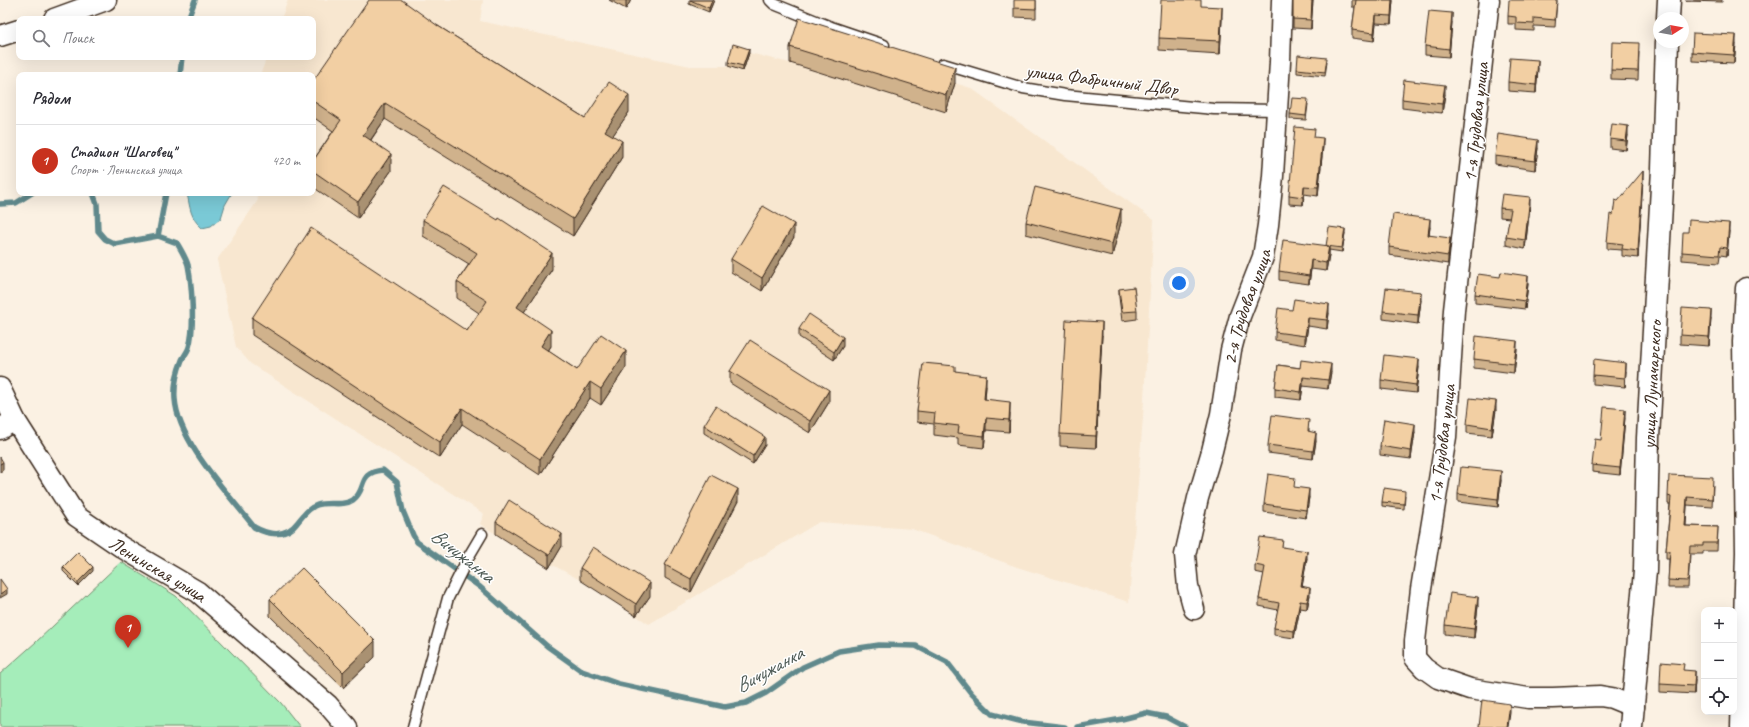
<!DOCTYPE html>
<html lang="ru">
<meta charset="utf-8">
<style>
body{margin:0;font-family:Caveat,sans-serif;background:#f7f7f7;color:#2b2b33}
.controls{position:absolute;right:12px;bottom:12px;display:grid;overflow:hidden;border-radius:8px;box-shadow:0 4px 16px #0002}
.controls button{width:36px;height:36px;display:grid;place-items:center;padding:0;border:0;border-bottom:1px solid #e1e1e2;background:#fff;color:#2b2b33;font:20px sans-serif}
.compass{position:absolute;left:1653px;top:12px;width:36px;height:36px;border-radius:50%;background:#fff;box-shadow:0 4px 16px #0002;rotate:79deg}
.you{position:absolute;left:1179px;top:283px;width:14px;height:14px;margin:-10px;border:3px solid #fff;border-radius:50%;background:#1a73e8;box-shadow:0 0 0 6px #1a73e833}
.badge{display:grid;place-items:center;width:26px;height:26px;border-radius:50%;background:#c8321e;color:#fff;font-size:13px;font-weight:700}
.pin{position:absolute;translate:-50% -33px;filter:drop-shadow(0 1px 2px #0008)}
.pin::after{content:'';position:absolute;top:21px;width:14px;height:12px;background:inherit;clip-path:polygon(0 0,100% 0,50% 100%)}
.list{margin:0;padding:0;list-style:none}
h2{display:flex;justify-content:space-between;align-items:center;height:52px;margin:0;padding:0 16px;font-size:17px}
h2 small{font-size:13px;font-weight:400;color:#7c7c81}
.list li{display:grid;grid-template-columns:26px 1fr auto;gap:12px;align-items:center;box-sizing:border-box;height:72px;padding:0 16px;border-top:1px solid #e1e1e2}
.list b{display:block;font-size:15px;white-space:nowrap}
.list p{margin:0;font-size:13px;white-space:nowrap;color:#7c7c81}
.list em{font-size:13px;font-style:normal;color:#7c7c81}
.icon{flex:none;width:22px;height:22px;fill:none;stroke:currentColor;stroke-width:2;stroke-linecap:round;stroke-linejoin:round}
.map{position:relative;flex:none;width:1749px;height:727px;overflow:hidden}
.search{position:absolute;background:#fff;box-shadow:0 4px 16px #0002;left:16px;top:16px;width:300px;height:44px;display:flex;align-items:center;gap:10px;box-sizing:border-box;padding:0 14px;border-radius:8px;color:#7c7c81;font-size:15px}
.panel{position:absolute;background:#fff;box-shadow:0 4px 16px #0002;left:16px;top:72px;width:300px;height:124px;border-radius:8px}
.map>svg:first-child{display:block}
.built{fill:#f8e7d0}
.green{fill:#a5edba;stroke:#708c6c}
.water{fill:#7ac9d6;stroke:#61898c}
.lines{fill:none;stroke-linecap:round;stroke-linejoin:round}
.stream{stroke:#61898c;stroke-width:5.5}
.lane-casing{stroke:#3b2a1e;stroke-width:13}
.street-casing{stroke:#3b2a1e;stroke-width:23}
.secondary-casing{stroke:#3b2a1e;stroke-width:25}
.lane{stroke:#fff;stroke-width:10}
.street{stroke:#fff;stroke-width:20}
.secondary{stroke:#fff;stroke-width:22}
.wall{fill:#d0b28c;stroke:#3b2a1e}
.shaded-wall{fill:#a99172;stroke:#3b2a1e}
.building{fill:#f2cfa3;stroke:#3b2a1e}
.labels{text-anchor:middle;stroke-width:3;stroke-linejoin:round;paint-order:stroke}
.street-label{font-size:19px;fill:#3b2a1e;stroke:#fff}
.water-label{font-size:20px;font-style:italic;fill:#4e5a55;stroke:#fff}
</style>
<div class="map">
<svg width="1749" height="727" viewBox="0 0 1749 727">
<rect width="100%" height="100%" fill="#fbf1e3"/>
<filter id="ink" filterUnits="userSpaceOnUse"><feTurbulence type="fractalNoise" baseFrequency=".025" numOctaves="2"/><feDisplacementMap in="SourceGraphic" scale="8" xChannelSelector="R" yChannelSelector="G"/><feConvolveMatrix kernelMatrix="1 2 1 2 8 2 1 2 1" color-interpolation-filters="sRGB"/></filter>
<g filter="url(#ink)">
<path class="built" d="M288,0H483L480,21L690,66H728L733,49L790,63L799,35L971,88L1154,220L1143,417L1129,602L1017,567L912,529L819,522L649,624L580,580L551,564L549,568L496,534L480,524L484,514L251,364L236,347L217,260L258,200L256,193H313V75H260L267,57H313V19H281Z"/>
<path class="green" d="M121,562L176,596L281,703L300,727H0V674L36,642Z"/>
<path class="water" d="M187,193H232L225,205L221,218L211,226L202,228C190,218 190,207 187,193Z"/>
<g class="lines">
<path class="stream" d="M188,19L195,0
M180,75L182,57
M93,193L97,204L98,231L105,239L115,244L158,236L177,243C181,250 186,258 188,265C192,285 195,328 189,347C188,351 184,356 182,360C177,372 174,386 175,399C178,442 228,493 254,527C268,535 286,538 297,523C303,516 308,508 317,505C329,501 343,507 353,500C368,489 356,473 383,470L397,482L403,511L413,535L417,542L480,587L547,646L582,671L619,684L725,707L746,703L766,693L803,667L839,651L879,645L916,646L947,662L971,693L992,714L1023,722L1065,727
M0,204L16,203L32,193
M158,236L166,193
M1077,727L1122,719L1146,713L1166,717L1185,727"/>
<g class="lane-casing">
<path id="lane" d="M770,0L774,4L831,27L884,45
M943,64L1023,88L1065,95L1214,109L1277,110
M413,727L448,598L469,556L482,534"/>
</g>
<g class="street-casing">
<g id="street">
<path d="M1489,0L1454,310L1446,437L1421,589L1415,641V658L1424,668L1438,678L1470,689L1528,698H1553L1600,696L1612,698L1634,707"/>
<path d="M54,19L106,0"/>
<path d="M0,36L19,30"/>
<path id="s1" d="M0,388L15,420L76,516L123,548L198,592L328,705L347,727"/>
<path d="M0,429L15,420"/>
<path id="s2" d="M1194,609L1188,587L1185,555L1198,498L1212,451L1221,414L1231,350L1240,316L1263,257L1268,225L1273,176L1280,62L1282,0"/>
<path d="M1741,727L1746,552L1743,342L1746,288"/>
</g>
</g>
<g class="secondary-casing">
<g id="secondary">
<path d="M1668,18L1669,0"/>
<path id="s3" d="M1631,727L1645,571L1648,438L1663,169L1667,42"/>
</g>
</g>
<use href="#lane" class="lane"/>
<use href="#street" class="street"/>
<use href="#secondary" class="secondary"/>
</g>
<path class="wall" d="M609,0H631L626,9Z
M689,0H714L709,12L689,4Z
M1036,0V18L1014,17V8Z
M1293,0H1313L1311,29L1293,28Z
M1352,0H1393L1391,24L1376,23L1374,41L1352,38V30L1355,7H1352Z
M1557,0L1555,27L1534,26V31L1516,30V24H1508V16Z
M1686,0H1722V2L1686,1Z
M1222,19L1220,54L1159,50V38Z
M1452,22L1449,57L1425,55V46Z
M438,26L585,118L629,112L613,135L622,157L573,236L385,119L371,140L391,171L358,218L313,187V161L333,131L313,117V81Z
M1736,44L1734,63L1692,61V52Z
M790,47L955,83L946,112L790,63Z
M1639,52L1638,80L1611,79V70Z
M749,53L743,71L728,66V62Z
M1327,62L1325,76L1297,73V69Z
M1538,68L1536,93L1508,91V82Z
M1445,94L1442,113L1402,108V99Z
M1308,104L1306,120L1290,119V114Z
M1628,135L1626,150L1610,148V139Z
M1315,137L1323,146L1318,196L1304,194L1303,205L1289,204V195Z
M1538,148L1535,170L1495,164V156Z
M1643,178L1638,258L1622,256V250L1607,249V242L1613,215L1618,201Z
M1530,206L1525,249L1506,245V237L1510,218L1500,217V208Z
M423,220L552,269L524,312L551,346L548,351L577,370L626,367L601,405L590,398L540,475L462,424L440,458L252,335V318L467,331L479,313L457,298V282L469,264L423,236Z
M1026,222H1121L1112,256L1026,234Z
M1430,227L1429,235L1450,246L1448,264L1389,255V247Z
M1729,231L1727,256L1720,255L1719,263L1682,260V252L1688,232Z
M1345,233L1342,252L1329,250V255L1326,271L1311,269L1309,284L1279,280V271L1326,246Z
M794,237L762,291L731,272V259Z
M1528,284L1525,309L1475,303V294Z
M1119,289L1137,311V319L1122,321L1119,297Z
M1421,300L1418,324L1383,319V311Z
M1292,310L1329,313L1327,329L1308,326L1305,345L1275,340V332Z
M1711,318L1709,346L1680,344V335Z
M799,329L843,346L834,360L799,337Z
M1102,335L1096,448L1060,446V434Z
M1517,349L1514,373L1474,368V359Z
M1278,365L1331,372L1328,389L1303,386L1301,400L1275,397V388Z
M1419,367L1416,393L1381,389V380Z
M730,371L829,402L810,433L730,383Z
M955,371L986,386L985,399L1010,414L1009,432L986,430L984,448L958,445V438L934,435V424L917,422V411Z
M1626,371L1625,387L1593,384V375Z
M1496,410L1492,436L1467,433V424Z
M1625,417L1620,475L1592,472V465L1601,440Z
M704,425L765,445L753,464L704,433Z
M1309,429V432L1316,441L1313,459L1268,453V445Z
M1415,432L1411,459L1380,455V446Z
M1501,480L1498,507L1458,502V494Z
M1713,485L1712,507L1687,505L1686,526L1718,527L1717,551H1703V554H1690L1688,588H1668L1669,559H1666V551L1670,504H1668V496Z
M1405,495L1404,509L1382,506V502Z
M1309,497L1306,518L1264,512V504Z
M738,501L691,592L665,578V565Z
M496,522L562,546L549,568L496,534Z
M1283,547L1307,558L1302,586L1310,595L1307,609L1300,608L1294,638L1274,635V628L1278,610L1259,606V599L1264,574L1255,572V565Z
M63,567L93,571L78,586L63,571Z
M580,568L650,596L636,616L580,580Z
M270,599L375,657L343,688L270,616Z
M1478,606L1474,638L1445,634V625Z
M1684,670L1695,680L1694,694L1660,692V684Z"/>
<path class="shaded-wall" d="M626,0H631L626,9Z
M712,0H714L709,12V8Z
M1312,0H1313L1311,29V20Z
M1392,0H1393L1391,24V16Z
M1222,7V19L1220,54V41Z
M1452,13V22L1449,57V49Z
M1376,15V23L1374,41V33Z
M1736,35V44L1734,63V55Z
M749,49V53L743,71V66Z
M1538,60V68L1536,93V85Z
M955,67V83L946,112V95Z
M1445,85V94L1442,113V104Z
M629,95V112L605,147V131Z
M385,103V119L363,151V135Z
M1628,126V135L1626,150V141Z
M1323,138V146L1318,196V187Z
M1538,140V148L1535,170V161Z
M622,141V157L573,236V219Z
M391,154V171L358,218V202Z
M1643,171V178L1638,258V251Z
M1304,186V194L1303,205V197Z
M1530,197V206L1525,249V240Z
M1121,209V222L1112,256V244Z
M1430,219V227L1428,243V235Z
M1729,223V231L1727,256V248Z
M794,224V237L762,291V278Z
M1345,229V233L1342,252V248Z
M1450,238V246L1448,264V256Z
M1329,246V255L1326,271V263Z
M552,253V269L517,323V307Z
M1311,260V269L1309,284V276Z
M1528,276V284L1525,309V301Z
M1421,292V300L1418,324V315Z
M1329,304V313L1327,329V320Z
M1711,310V318L1709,346V337Z
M1308,318V326L1305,345V336Z
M1102,322V335L1096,448V436Z
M551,330V346L541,362V346Z
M843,337V346L834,360V352Z
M1517,341V349L1514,373V364Z
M626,351V367L601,405V389Z
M1419,359V367L1416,393V385Z
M1626,363V371L1625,387V378Z
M1331,364V372L1328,389V380Z
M986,375V386L984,411V399Z
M1303,377V386L1301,400V392Z
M590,382V398L540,475V459Z
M829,390V402L810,433V421Z
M1496,401V410L1492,436V428Z
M1010,402V414L1009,432V420Z
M462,408V424L440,458V442Z
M1625,409V417L1620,475V468Z
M986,418V430L984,448V436Z
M1415,424V432L1411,459V451Z
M1316,433V441L1313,459V451Z
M765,437V445L753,464V456Z
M3,462V470L0,472V464Z
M1501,471V480L1498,507V499Z
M738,489V501L691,592V579Z
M1309,489V497L1306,518V510Z
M1687,497V505L1685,534V526Z
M562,534V546L549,568V555Z
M1307,551V558L1301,593V586Z
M93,567V571L78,586V582Z
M650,583V596L636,616V604Z
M1310,588V595L1307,609V602Z
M7,589V594L0,598V594Z
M1478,597V606L1474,638V629Z
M1300,601V608L1294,638V631Z
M375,641V657L343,688V672Z
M1695,671V680L1694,694V686Z
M1510,704V713L1508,727H1507Z"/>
<path class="building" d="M369,0H402L438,26L585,118L609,82L629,95L605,131L622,141L573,219L385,103L363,135L391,154L358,202L313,171V161L341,120L313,101V81Z
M690,0H712L709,8Z
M1014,0H1036V9L1014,8Z
M1161,0H1201V6L1222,7L1220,41L1159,38Z
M1293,0H1312L1311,20L1293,19Z
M1356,0H1392L1391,16L1376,15L1374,33L1352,30Z
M1509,0H1557L1555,20L1534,18V24L1516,23V17L1508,16Z
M1429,11L1452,13L1449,49L1425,46Z
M799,18L955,67L946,95L790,47Z
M1693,33L1736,35L1734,55L1692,52Z
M1612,42L1639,43L1638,71L1611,70Z
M733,44L749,49L743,66L728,62Z
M1298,55L1327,58L1325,72L1297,69Z
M1510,58L1538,60L1536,85L1508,82Z
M1404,80L1445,85L1442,104L1402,99Z
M1292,98L1308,99L1306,116L1290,114Z
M1612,124L1628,126L1626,141L1610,139Z
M1295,127L1315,129L1314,137L1323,138L1318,187L1304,186L1303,197L1289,195Z
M1498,134L1538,140L1535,161L1495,156Z
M1643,171L1638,251L1622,249L1623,244L1607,242L1610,214L1613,215L1615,200L1618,201Z
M444,187L498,220L499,218L552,253L517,307L551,330L541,346L577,370L601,334L626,351L601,389L590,382L540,459L462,408L440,442L252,318L311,228L467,331L487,301L457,282L477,253L423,220Z
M1035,187L1121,209L1112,244L1026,222Z
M1502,194L1530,197L1525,240L1506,237L1511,209L1500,208Z
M763,206L794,224L762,278L731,259Z
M1393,214L1430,219L1428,235L1450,238L1448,256L1389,247Z
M1689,220L1729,223L1727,248L1720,247L1719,255L1682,252L1683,232H1688Z
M1329,227L1345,229L1342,248L1326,246Z
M1283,240L1329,246L1326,263L1311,260L1309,276L1279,271Z
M1501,272L1528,276L1525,301L1475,294L1478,274L1500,277Z
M1134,287L1137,311L1122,312L1119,289Z
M1386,288L1421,292L1418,315L1383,311Z
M1294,299L1329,304L1327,320L1308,318L1305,336L1275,332L1278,308L1292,310Z
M1682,308L1711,310L1709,337L1680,335Z
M809,314L843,337L834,352L799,329Z
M1066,320L1102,322L1096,436L1060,434Z
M1476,336L1517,341L1514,364L1474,359Z
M750,340L829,390L810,421L730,371Z
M1384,355L1419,359L1416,385L1381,380Z
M1594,359L1626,363L1625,378L1593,375Z
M1301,360L1331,364L1328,380L1303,377L1301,392L1275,388L1278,365L1300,368Z
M923,363L955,366V371L986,375L984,399L1010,402L1009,420L986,418L984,436L958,433L959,426L934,423L935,413L917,411Z
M1470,398L1496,401L1492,428L1467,424Z
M716,406L765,437L753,456L704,425Z
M1604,407L1625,409L1620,468L1592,465L1595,439L1601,440Z
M1272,415L1309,420L1308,431L1316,433L1313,451L1268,445Z
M1384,419L1415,424L1411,451L1380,446Z
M0,457L3,462L0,464Z
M1461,467L1501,471L1498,499L1458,494Z
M1268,474L1295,478L1294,487L1309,489L1306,510L1264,504Z
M711,475L738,489L691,579L665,565Z
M1669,475L1713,477L1712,499L1687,497L1685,526L1718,527L1717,543H1703V546H1690L1688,581L1668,580L1670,551H1666L1671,497L1668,496Z
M1384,488L1405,491L1404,504L1382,502Z
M509,500L562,534L549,555L496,522Z
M1260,537L1283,540L1282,547L1307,551L1301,586L1310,588L1307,602L1300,601L1294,631L1274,628L1279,603L1259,599L1265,567L1255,565Z
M593,547L650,583L636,604L580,568Z
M78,552L93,567L78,582L63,567Z
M302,568L375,641L343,672L270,599Z
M0,579L7,589L0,594Z
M1450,593L1478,597L1474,629L1445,625Z
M1661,662L1684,664L1683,670L1695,671L1694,686L1660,684Z
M1482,700L1510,704L1507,727H1479Z"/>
</g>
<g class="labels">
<g class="street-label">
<text transform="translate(1102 79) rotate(7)" y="7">улица Фабричный Двор</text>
<text transform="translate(1475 122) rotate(-84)" y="7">1-я Трудовая улица</text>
<text dy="7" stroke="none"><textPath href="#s2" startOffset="311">2-я Трудовая улица</textPath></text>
<text dy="7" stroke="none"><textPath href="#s3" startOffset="343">улица Луначарского</textPath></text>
<text transform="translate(1441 444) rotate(-83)" y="7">1-я Трудовая улица</text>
<text dy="7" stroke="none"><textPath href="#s1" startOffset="247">Ленинская улица</textPath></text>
</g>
<g class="water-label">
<text transform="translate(463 555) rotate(38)" y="7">Вичужанка</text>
<text transform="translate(769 669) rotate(-29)" y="7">Вичужанка</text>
</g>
</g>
</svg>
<div class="controls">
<button>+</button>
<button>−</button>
<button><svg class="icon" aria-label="locate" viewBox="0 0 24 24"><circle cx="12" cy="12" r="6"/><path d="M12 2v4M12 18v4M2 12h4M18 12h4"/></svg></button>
</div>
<svg class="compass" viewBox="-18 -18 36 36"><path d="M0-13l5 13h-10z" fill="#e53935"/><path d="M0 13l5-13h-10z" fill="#7c7c81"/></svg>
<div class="you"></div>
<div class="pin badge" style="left:128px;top:648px">1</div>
<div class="search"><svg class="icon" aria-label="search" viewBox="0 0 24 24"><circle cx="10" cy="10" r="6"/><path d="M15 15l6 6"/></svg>Поиск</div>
<section class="panel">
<h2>Рядом<small></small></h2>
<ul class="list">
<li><span class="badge">1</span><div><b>Стадион &quot;Шаговец&quot;</b><p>Спорт · Ленинская улица</p></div><em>420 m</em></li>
</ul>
</section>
</div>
